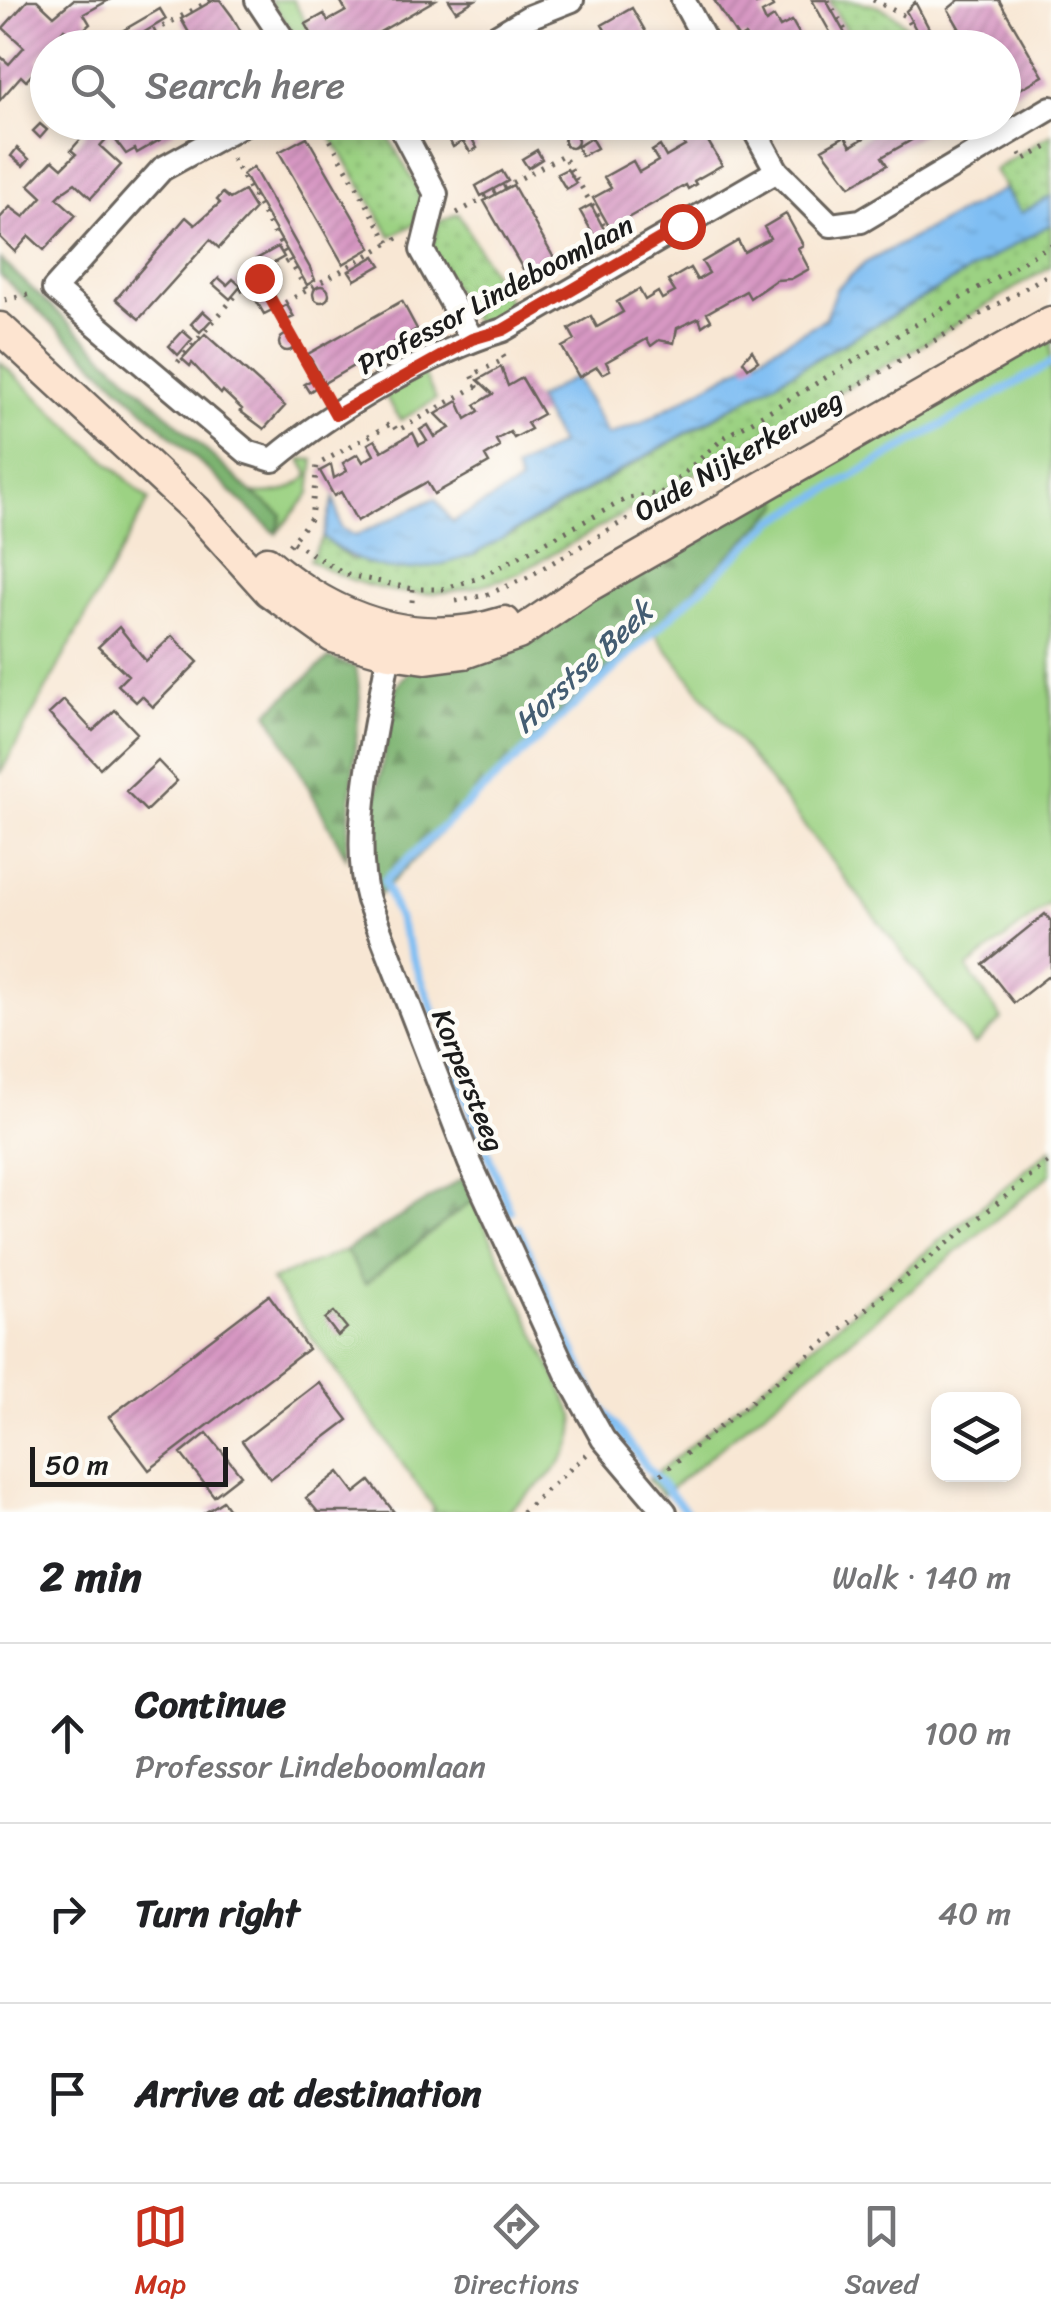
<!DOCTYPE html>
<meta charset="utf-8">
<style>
body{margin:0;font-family:Sriracha,sans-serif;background:#f2f2f2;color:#202124}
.controls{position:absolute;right:30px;bottom:30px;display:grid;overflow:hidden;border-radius:20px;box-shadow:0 5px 15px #0003}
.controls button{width:90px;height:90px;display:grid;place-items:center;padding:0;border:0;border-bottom:2px solid #e0e0e0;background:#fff;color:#202124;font:50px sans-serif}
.scale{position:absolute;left:30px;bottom:25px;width:198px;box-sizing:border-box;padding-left:10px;border:5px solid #1c1c1c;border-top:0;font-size:28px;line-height:35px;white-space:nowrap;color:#1c1c1c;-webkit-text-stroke:8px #fdfcf7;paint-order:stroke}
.stop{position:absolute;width:30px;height:30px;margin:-22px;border:8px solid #c8321e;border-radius:50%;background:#fff}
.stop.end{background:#c8321e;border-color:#fff;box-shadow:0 2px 10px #0008}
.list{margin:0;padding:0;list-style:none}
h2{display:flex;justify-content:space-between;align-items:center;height:130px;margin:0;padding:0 40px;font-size:42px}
h2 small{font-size:32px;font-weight:400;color:#757577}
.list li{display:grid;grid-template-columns:65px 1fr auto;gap:30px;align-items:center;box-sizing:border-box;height:180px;padding:0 40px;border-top:2px solid #e0e0e0}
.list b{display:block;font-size:38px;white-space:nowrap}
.list p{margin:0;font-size:32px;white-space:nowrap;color:#757577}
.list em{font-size:32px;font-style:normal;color:#757577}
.icon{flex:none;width:55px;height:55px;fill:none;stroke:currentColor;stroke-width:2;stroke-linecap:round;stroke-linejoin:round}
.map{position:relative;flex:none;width:1051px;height:1512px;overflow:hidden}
.search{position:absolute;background:#fff;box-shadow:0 5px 15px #0003;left:30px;right:30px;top:30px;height:110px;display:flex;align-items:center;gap:25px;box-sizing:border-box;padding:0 35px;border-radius:55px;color:#757577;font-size:38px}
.sheet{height:670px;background:#fff}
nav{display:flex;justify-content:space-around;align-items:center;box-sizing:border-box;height:140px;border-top:2px solid #e0e0e0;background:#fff;font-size:28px;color:#757577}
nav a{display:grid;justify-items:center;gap:5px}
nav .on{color:#c8321e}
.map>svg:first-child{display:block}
.grass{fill:#9cd283;stroke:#5c7750;stroke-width:2.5}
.forest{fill:url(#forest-firs);stroke:#4c6846;stroke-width:2.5}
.park{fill:url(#park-dots);stroke:#5c7750;stroke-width:2.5}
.water{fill:url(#water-ripples);stroke:#4e6d88;stroke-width:2.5}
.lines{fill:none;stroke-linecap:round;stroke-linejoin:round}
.stream{stroke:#7fbef3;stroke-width:8}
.building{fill:url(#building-hatch)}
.street-casing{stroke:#69635c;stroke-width:28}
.secondary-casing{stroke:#69635c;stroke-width:35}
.path{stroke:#69635c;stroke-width:5;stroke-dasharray:2.5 8;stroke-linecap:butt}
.street{stroke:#fff;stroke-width:22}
.secondary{stroke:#fde4d0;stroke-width:30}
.route{stroke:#c8321e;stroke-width:12}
.labels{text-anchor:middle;stroke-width:9;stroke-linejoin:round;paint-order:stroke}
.street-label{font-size:28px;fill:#1c1c1c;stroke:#fdfcf7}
.water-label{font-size:30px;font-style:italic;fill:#445d72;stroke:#fdfcf7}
</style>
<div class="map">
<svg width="1051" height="1512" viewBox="0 0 1051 1512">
<defs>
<pattern id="forest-firs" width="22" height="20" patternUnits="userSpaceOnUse" patternTransform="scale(2.5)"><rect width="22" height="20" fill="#7db471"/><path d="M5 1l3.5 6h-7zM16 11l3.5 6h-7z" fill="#66925c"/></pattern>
<pattern id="park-dots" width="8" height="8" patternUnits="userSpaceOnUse" patternTransform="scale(2.5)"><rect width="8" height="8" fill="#9cd283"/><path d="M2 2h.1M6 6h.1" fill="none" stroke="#86b471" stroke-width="1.8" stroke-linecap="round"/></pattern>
<pattern id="water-ripples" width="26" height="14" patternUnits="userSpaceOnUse" patternTransform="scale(2.5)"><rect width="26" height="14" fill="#7fbef3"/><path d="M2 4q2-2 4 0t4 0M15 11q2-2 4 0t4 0" fill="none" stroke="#6da3d0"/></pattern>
<pattern id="building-hatch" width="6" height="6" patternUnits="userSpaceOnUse" patternTransform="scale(2.5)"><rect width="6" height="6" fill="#d798c3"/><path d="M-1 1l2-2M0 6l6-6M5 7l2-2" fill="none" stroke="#b882a7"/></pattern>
</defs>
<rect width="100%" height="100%" fill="#fdfcf7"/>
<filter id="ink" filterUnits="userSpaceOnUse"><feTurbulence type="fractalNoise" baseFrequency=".01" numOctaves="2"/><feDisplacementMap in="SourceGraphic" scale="20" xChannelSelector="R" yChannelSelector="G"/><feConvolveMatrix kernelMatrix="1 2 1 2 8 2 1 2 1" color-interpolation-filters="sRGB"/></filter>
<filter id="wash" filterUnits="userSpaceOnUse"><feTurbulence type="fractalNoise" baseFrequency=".0048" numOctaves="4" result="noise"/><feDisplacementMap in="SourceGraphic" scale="40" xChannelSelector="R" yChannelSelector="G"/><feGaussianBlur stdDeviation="2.25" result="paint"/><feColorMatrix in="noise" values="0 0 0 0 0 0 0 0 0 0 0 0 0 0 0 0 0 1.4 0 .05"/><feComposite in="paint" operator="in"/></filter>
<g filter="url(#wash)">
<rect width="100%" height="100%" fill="#f8e7d4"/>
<path class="grass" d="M270,0H293L320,47H303Z
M1051,338V907L1048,905L967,968L1002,1019L974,1045L653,631L781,505L778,494Z
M0,362L149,500L0,774Z
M423,373L436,399L401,420L385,396Z
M301,459L314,460L310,493L276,534L282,515L252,493C276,496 290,491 309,476Z
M1051,1149V1174L663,1495L648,1480Z
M473,1200L574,1416C580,1460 537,1485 507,1512H431L434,1508L271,1280L346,1250L365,1284Z"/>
<path class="forest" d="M0,259L252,493L282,515L276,534L0,275Z
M778,494L781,505L653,631L584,688L379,895L371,856L374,809L396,687L413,666L558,618Z
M329,658L356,667L360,697L346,857L268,712Z
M463,1178L473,1200L365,1284L346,1250Z"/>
<path class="park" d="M829,0C865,0 896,5 915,39L899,47H857Z
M323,123H378L383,127L421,195L415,224L391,236Z
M1051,134V196L1021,214L994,170Z
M458,213L515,312L487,328L475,323L431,250L439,222Z
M1051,224V266L927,342L519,573C441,603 382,601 309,560L323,537L351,560L510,535Z"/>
<path class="water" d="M1004,189L1021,213L1051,196V224L473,555C413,575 374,579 323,537L334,497L341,528L355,536L435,498L452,522L520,483L515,469L560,444L536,399L575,377L608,435L641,423L825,319L836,289L865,263Z"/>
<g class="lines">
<path class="stream" d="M436,1018L384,881L774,521L1051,363
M444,1041L510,1211
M518,1228L596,1400L649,1470L687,1512"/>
</g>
<g id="blocks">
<path class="building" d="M28,0H37L54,16L73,0H109L84,14L90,24L74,38L64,29L38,60L42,64L34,72L26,81L21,76L0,100V56L9,64L24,47L3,28Z
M214,0H220L232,16L250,48H210L202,33L192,38L181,19Z
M340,0H435L352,48H319L306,24L324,14L328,21L346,11Z
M449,0H475L456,11Z
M714,0H754L756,4L769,0L773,7L762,13L766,22L774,17L780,27L792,21L802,39L792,48H752L745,35L739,39Z
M812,0H826L853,48H839Z
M959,0H999L1043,76L1013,93L1004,77V48L969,45L948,9Z
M915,2L931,32L941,48H926L915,28L906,11Z
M632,8L655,48H606L613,44L602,25Z
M160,9L166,19L123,45L117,34Z
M153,34L161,48H146L142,40Z
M87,122H99L109,136L100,146L121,165L91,198L75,183L65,190L57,198L76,215L44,250L29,236L15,252L0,237V218L10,207L24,217L42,197L29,185L53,160L62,168L76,154L71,150L86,133L81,129Z
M111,122H180L172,127L175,131L137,153L135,149L126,154L105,126Z
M440,122H496L471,137L477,148L470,152L463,141L453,147Z
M632,122L635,127L620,136L613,125Z
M862,122H943L882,157L887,165L850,186L822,149L845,136L851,146L869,135Z
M40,124L47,130L40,138L33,131Z
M698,124L722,165L694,181L696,184L688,189L686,185L610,228L593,198L611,188L604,177L633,161L639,172L658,161L652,151L660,146L666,157L685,146L678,135Z
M564 141a7 7 0 1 1 14 0a7 7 0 1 1-14 0Z
M307,137L371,248L343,264L279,152Z
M591,138L597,148L582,156L577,147Z
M17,148L29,159L23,166L11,156Z
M537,150L542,159L528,168L522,159Z
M253,167L310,268L315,280L307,285L243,174Z
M567,169L576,183L566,189L557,174Z
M502,171L508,181L481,196L476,186Z
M513,185L555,260L527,276L484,201Z
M244,191L255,209L219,248L210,240L139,319L116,299L186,217L195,225L220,203L217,200L223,193L230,199Z
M591,205L605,231L595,237L580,211Z
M786,214L803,245L798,248L809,269L791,279L776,280L750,298L746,291L707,313L711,320L702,326L699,318L677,328L674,343L659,340L651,346L647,339L606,362L610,370L602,374L597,367L579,377L562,347L575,340L569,329L591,316L597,327L623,312L617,302L639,289L645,300L658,292L662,299L675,292L668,281L690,268L697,280L709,273L702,262L738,241L744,252L770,238L764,227Z
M278,247L284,257L259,271L253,261Z
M375,256L381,265L355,280L349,271Z
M219,278L227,285L233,279L241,286L230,299L213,284Z
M313 294a8 8 0 1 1 16 0a8 8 0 1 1-16 0Z
M266,294L274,309L264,314L256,300Z
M402,301L417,329L324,383L308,354Z
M287,305L294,317L287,320L281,308Z
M203,311L212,319L200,332L191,324Z
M183,331L192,339L178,355L169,346Z
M205,334L285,406L264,429L240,411L242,409L223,391L221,394L192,363L190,366L182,359Z
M279 343a8 8 0 1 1 16 0a8 8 0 1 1-16 0Z
M752,350L758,361L748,368L743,361Z
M501,367L508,386L522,378L543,414L527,423L531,429L514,438L510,432L496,440L500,447L485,456L489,463L434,494L427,482L357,521L341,492L334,496L320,471L331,465L334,478L347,471L343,463L358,454L363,462L369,458L374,455L368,444L375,440L382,451L413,433L419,445L427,441L420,430L428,425L435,437L450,428L436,414L458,401L466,419L479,411L475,405L493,394L478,380Z
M314,379L318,386L309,392L304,384Z
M119,627L146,661L172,636L198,662L153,707L142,696L136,702L118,685L128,675L98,647Z
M64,700L93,731L115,710L137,733L100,768L49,714Z
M158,761L177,781L146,811L126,791Z
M1045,914L1051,921V974L1014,1003L983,964Z
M269,1295L308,1349L149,1470L109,1417Z
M334,1312L347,1328L338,1336L325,1319Z
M319,1382L348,1420L270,1479L242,1441Z
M207,1433L241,1475L214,1496L181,1454Z
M339,1472L355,1493L370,1481L394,1512H318L306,1498Z
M223,1501L231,1512H206Z"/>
</g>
</g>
<g filter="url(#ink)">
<use href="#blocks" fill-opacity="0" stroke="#69635c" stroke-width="2.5"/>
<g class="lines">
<g class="street-casing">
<path id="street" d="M257,0L289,48
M683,0L709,48
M477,48L529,17L572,0
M247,122L162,169L54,289L247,452L273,460C331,411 430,352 503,330L777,171
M398,122L436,194L422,250L472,339
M750,122L777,171L831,225L861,221L1051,108
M391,641C379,715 348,831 368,900L470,1163L568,1376L603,1439L665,1512"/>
</g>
<g class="secondary-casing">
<path id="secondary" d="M0,328L196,510L269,591L333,637L389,653L426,658L464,653L518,634L587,587L1051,322
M267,562C335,620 416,650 505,622"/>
</g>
<path class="path" d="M828,0L855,48
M873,0L905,16L923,48
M126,47L211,0
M906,48L919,40
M320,122L389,243L400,237
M1020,153L1023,160L1051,145
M232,159L307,291
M457,213L563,155L612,240
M259,278L324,395
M5,300L32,294
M276,308L389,243
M178,362L239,292L289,260
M293,542L344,574L413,589
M289,545L311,518L317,465L392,423L397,431L477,386L472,375L505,359L502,354
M456,601L486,595L526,578L1051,273
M412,602L413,589H442L479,578L628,498L661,493L725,437L1051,245
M661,1474L1051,1160
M522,1512L587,1454"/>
<use href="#street" class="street"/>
<use href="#secondary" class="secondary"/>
</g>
</g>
<g class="lines" filter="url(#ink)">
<path class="route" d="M259,278L336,415L472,339L503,330L682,226"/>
</g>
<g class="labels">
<g class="street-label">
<text transform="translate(495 294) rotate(-28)" y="10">Professor Lindeboomlaan</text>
<text transform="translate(738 455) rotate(-30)" y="10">Oude Nijkerkerweg</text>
<text transform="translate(469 1080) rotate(68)" y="10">Korpersteeg</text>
</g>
<g class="water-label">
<text transform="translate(583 667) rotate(-43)" y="10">Horstse Beek</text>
</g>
</g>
</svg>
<div class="controls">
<button><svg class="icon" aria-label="layers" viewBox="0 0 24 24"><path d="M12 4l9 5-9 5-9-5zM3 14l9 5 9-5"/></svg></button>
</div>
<div class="scale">50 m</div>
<div class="stop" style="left:682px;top:226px"></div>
<div class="stop end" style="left:259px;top:278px"></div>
<div class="search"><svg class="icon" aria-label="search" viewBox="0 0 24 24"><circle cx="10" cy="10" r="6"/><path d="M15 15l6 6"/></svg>Search here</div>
</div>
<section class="sheet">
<h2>2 min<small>Walk · 140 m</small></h2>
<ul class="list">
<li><svg class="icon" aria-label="ahead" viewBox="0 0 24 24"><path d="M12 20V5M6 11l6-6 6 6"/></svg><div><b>Continue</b><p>Professor Lindeboomlaan</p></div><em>100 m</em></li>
<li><svg class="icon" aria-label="right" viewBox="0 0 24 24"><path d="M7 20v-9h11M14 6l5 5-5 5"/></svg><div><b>Turn right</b></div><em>40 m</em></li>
<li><svg class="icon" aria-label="arrive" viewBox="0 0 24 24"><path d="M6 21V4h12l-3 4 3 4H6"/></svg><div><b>Arrive at destination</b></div></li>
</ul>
</section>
<nav>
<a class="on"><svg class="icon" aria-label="map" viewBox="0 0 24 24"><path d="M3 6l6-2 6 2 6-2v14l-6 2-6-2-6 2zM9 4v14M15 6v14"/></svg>Map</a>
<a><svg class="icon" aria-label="directions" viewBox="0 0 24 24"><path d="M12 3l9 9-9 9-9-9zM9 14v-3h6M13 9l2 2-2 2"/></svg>Directions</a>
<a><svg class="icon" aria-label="saved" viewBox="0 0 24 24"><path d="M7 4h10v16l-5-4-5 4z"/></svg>Saved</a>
</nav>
